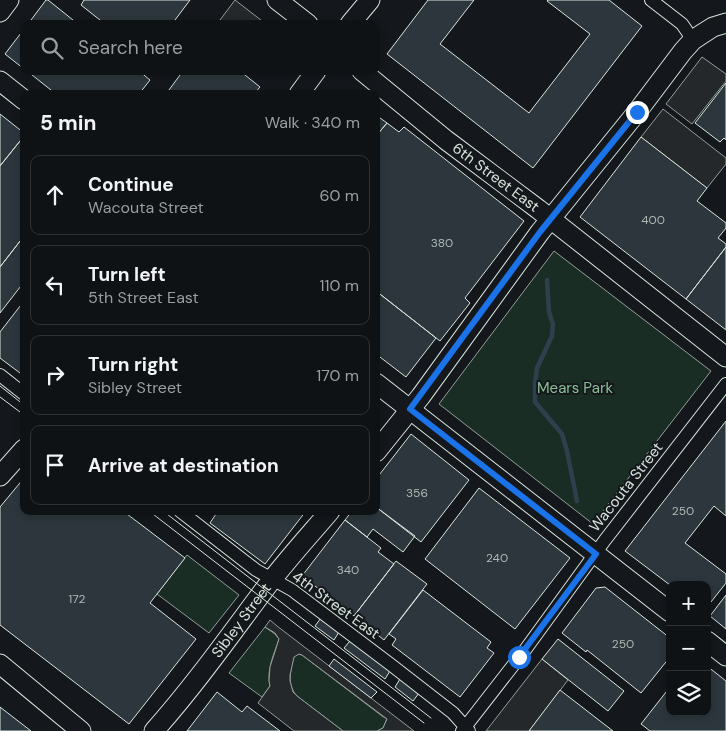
<!DOCTYPE html>
<meta charset="utf-8">
<style>
body{margin:0;font-family:"DM Sans",sans-serif;background:#1d2022;color:#f1f3f6}
.controls{position:absolute;right:15px;bottom:15px;display:grid;overflow:hidden;border-radius:10px;box-shadow:0 2px 8px #0003}
.controls button{width:45px;height:45px;display:grid;place-items:center;padding:0;border:0;border-bottom:1px solid #2f3234;background:#0f1215;color:#f1f3f6;font:25px sans-serif}
.stop{position:absolute;width:15px;height:15px;margin:-11px;border:4px solid #1a73e8;border-radius:50%;background:#fff}
.stop.end{background:#1a73e8;border-color:#fff;box-shadow:0 1px 5px #0008}
.list{margin:0;padding:0;list-style:none}
h2{display:flex;justify-content:space-between;align-items:center;height:65px;margin:0;padding:0 20px;font-size:21px}
h2 small{font-size:16px;font-weight:400;color:#9b9ea0}
.list li{display:grid;grid-template-columns:32px 1fr auto;gap:15px;align-items:center;box-sizing:border-box;height:80px;margin:0 10px 10px;padding:0 10px;border:1px solid #2f3234;border-radius:10px}
.list b{display:block;font-size:19px;white-space:nowrap}
.list p{margin:0;font-size:16px;white-space:nowrap;color:#9b9ea0}
.list em{font-size:16px;font-style:normal;color:#9b9ea0}
.icon{flex:none;width:28px;height:28px;fill:none;stroke:currentColor;stroke-width:2;stroke-linecap:round;stroke-linejoin:round}
.map{position:relative;flex:none;width:726px;height:731px;overflow:hidden}
.search{position:absolute;background:#0f1215;box-shadow:0 2px 8px #0003;left:20px;top:20px;width:360px;height:55px;display:flex;align-items:center;gap:12px;box-sizing:border-box;padding:0 18px;border-radius:10px;color:#9b9ea0;font-size:19px}
.panel{position:absolute;background:#0f1215;box-shadow:0 2px 8px #0003;left:20px;top:90px;width:360px;height:425px;border-radius:10px}
.map>svg:first-child{display:block}
.green{fill:#1a2d24;stroke:#939e99}
.parking{fill:#24282b;stroke:#939e99}
.lines{fill:none;stroke-linecap:round;stroke-linejoin:round}
.stream{stroke:#2f3f4d;stroke-width:4.5}
.building{fill:#2c363c;stroke:#d8e6dc}
.street-casing{stroke:#d8e6dc;stroke-width:14}
.secondary-casing{stroke:#d8e6dc;stroke-width:21}
.street{stroke:#14181c;stroke-width:12}
.secondary{stroke:#14181c;stroke-width:19}
.tram{stroke:#d8e6dc;stroke-width:1}
.route{stroke:#1a73e8;stroke-width:6}
.labels{text-anchor:middle;stroke-width:4;stroke-linejoin:round;paint-order:stroke}
.number-label{font-size:12px;fill:#adbab4}
.street-label{font-size:15px;fill:#d8e6dc;stroke:#14181c}
.park-label{font-size:15px;fill:#8ac095;stroke:#14181c}
</style>
<div class="map">
<svg width="726" height="731" viewBox="0 0 726 731">
<rect width="100%" height="100%" fill="#14181c"/>
<path class="green" d="M554,251L711,371L593,524L439,404Z
M187,555L239,595L209,633L157,594Z
M265,627L275,634L279,639C274,654 266,671 270,686L262,697L229,673Z
M298,654L302,655L382,716L387,719L383,728L377,731H343L297,696C286,684 291,670 294,656Z"/>
<path class="parking" d="M235,0L266,24H217Z
M702,57L726,74V81L692,124L666,104Z
M663,109L726,158V164L707,188L641,137Z
M270,620L277,626L414,731H377L383,728L387,719L302,655L299,654L294,657L290,675V681L293,692L297,696L343,731H294L258,703L270,686L269,681L270,667L279,639L275,633L265,627Z
M542,659L568,680L529,731H486Z"/>
<g class="lines">
<path class="stream" d="M547,280L549,312L553,324L552,336L537,368L535,384V402L562,434L567,451L577,501"/>
</g>
<path class="building" d="M46,0H48L78,24H28Z
M84,0H190L172,24H105L81,5Z
M428,0H474L440,44L529,113L590,34L547,1L548,0H609L642,26L533,168L387,54Z
M24,29V69L5,54Z
M27,71H139L150,80L139,94H56Z
M183,71H240L260,87L254,94H166Z
M726,83V140L724,138L720,142L695,123Z
M0,114L24,133V136L0,166Z
M376,115L387,123L376,136Z
M387,123L399,132L404,127L524,221L465,298L470,303L440,341L376,291V136Z
M24,136V236L0,267V166Z
M641,137L707,188L697,201L726,223V228L718,238L726,244V247L686,299L580,217Z
M24,236V282L0,313V267Z
M726,247V330L686,299Z
M376,291L436,338L406,377L376,354Z
M24,301V376L0,358V332Z
M726,421V516L714,506L685,543L726,574V583L707,607V585H670L625,551Z
M411,434L469,480L421,542L376,507V479Z
M24,478V511H123L185,558L150,603L196,639L129,724L0,625V507Z
M479,488L570,558L515,629L425,559Z
M376,507L415,536L403,552L373,529L367,537L345,520L352,511H376Z
M218,511H306L265,564L210,523Z
M345,520L381,548L378,552L394,564L354,616L302,576Z
M396,561L427,584L384,640L354,616Z
M605,587L670,638V657L641,693L587,650L586,652L562,633L596,588Z
M423,590L491,642L487,648L494,653L460,697L392,645L396,639L389,634Z
M726,595V629L710,616Z
M321,618L339,632L334,640L315,626Z
M558,639L624,691L608,711L542,659Z
M350,641L390,671L385,679L344,648Z
M334,659L377,692L371,698L329,666Z
M707,666L726,681V731H650L641,724L670,687V712H707Z
M400,679L419,693L413,701L395,687Z
M560,690L613,731H529Z
M217,692L242,712L247,706L280,731H187Z
M0,707L31,731H0Z"/>
<g class="lines">
<g class="street-casing">
<path id="street" d="M651,0L682,24L693,40
M0,375L24,394
M180,511L256,570L292,590L390,664L453,713L469,731
M462,731L525,650L605,540L726,384"/>
</g>
<g class="secondary-casing">
<g id="secondary">
<path d="M277,0L308,24"/>
<path d="M0,12L9,0"/>
<path d="M350,24L370,0"/>
<path id="s1" d="M362,71L446,140L538,209L726,357"/>
<path d="M0,81L24,100"/>
<path d="M299,94L316,71"/>
<path d="M376,383L670,612"/>
<path d="M376,452L421,396L540,232L637,112L683,51L693,40L702,34L713,27L726,23"/>
<path d="M0,476L24,449"/>
<path d="M707,641L726,656"/>
<path d="M0,664L81,731"/>
<path id="s2" d="M154,731C194,686 228,638 264,590C284,563 308,537 330,511"/>
</g>
</g>
<use href="#street" class="street"/>
<use href="#secondary" class="secondary"/>
<path class="tram" d="M0,386L24,405
M0,397L24,415
M149,511L424,723
M163,511L431,718"/>
</g>
<g class="lines">
<path class="route" d="M519,657L596,554L410,409L540,232L637,112"/>
</g>
<g class="labels">
<g class="number-label">
<text x="653" y="224">400</text>
<text x="442" y="247">380</text>
<text x="417" y="497">356</text>
<text x="683" y="515">250</text>
<text x="497" y="562">240</text>
<text x="348" y="574">340</text>
<text x="77" y="603">172</text>
<text x="623" y="648">250</text>
</g>
<g class="street-label">
<text dy="5" stroke="none"><textPath href="#s1" startOffset="171">6th Street East</textPath></text>
<text transform="translate(626 487) rotate(-52)" y="5">Wacouta Street</text>
<text transform="translate(336 605) rotate(36)" y="5">4th Street East</text>
<text dy="5" stroke="none"><textPath href="#s2" startOffset="141">Sibley Street</textPath></text>
</g>
<g class="park-label">
<text x="575" y="393">Mears Park</text>
</g>
</g>
</svg>
<div class="controls">
<button>+</button>
<button>−</button>
<button><svg class="icon" aria-label="layers" viewBox="0 0 24 24"><path d="M12 4l9 5-9 5-9-5zM3 14l9 5 9-5"/></svg></button>
</div>
<div class="stop" style="left:519px;top:657px"></div>
<div class="stop end" style="left:637px;top:112px"></div>
<div class="search"><svg class="icon" aria-label="search" viewBox="0 0 24 24"><circle cx="10" cy="10" r="6"/><path d="M15 15l6 6"/></svg>Search here</div>
<section class="panel">
<h2>5 min<small>Walk · 340 m</small></h2>
<ul class="list">
<li><svg class="icon" aria-label="ahead" viewBox="0 0 24 24"><path d="M12 20V5M6 11l6-6 6 6"/></svg><div><b>Continue</b><p>Wacouta Street</p></div><em>60 m</em></li>
<li><svg class="icon" aria-label="left" viewBox="0 0 24 24"><path d="M17 20v-9H6M10 6l-5 5 5 5"/></svg><div><b>Turn left</b><p>5th Street East</p></div><em>110 m</em></li>
<li><svg class="icon" aria-label="right" viewBox="0 0 24 24"><path d="M7 20v-9h11M14 6l5 5-5 5"/></svg><div><b>Turn right</b><p>Sibley Street</p></div><em>170 m</em></li>
<li><svg class="icon" aria-label="arrive" viewBox="0 0 24 24"><path d="M6 21V4h12l-3 4 3 4H6"/></svg><div><b>Arrive at destination</b></div></li>
</ul>
</section>
</div>
